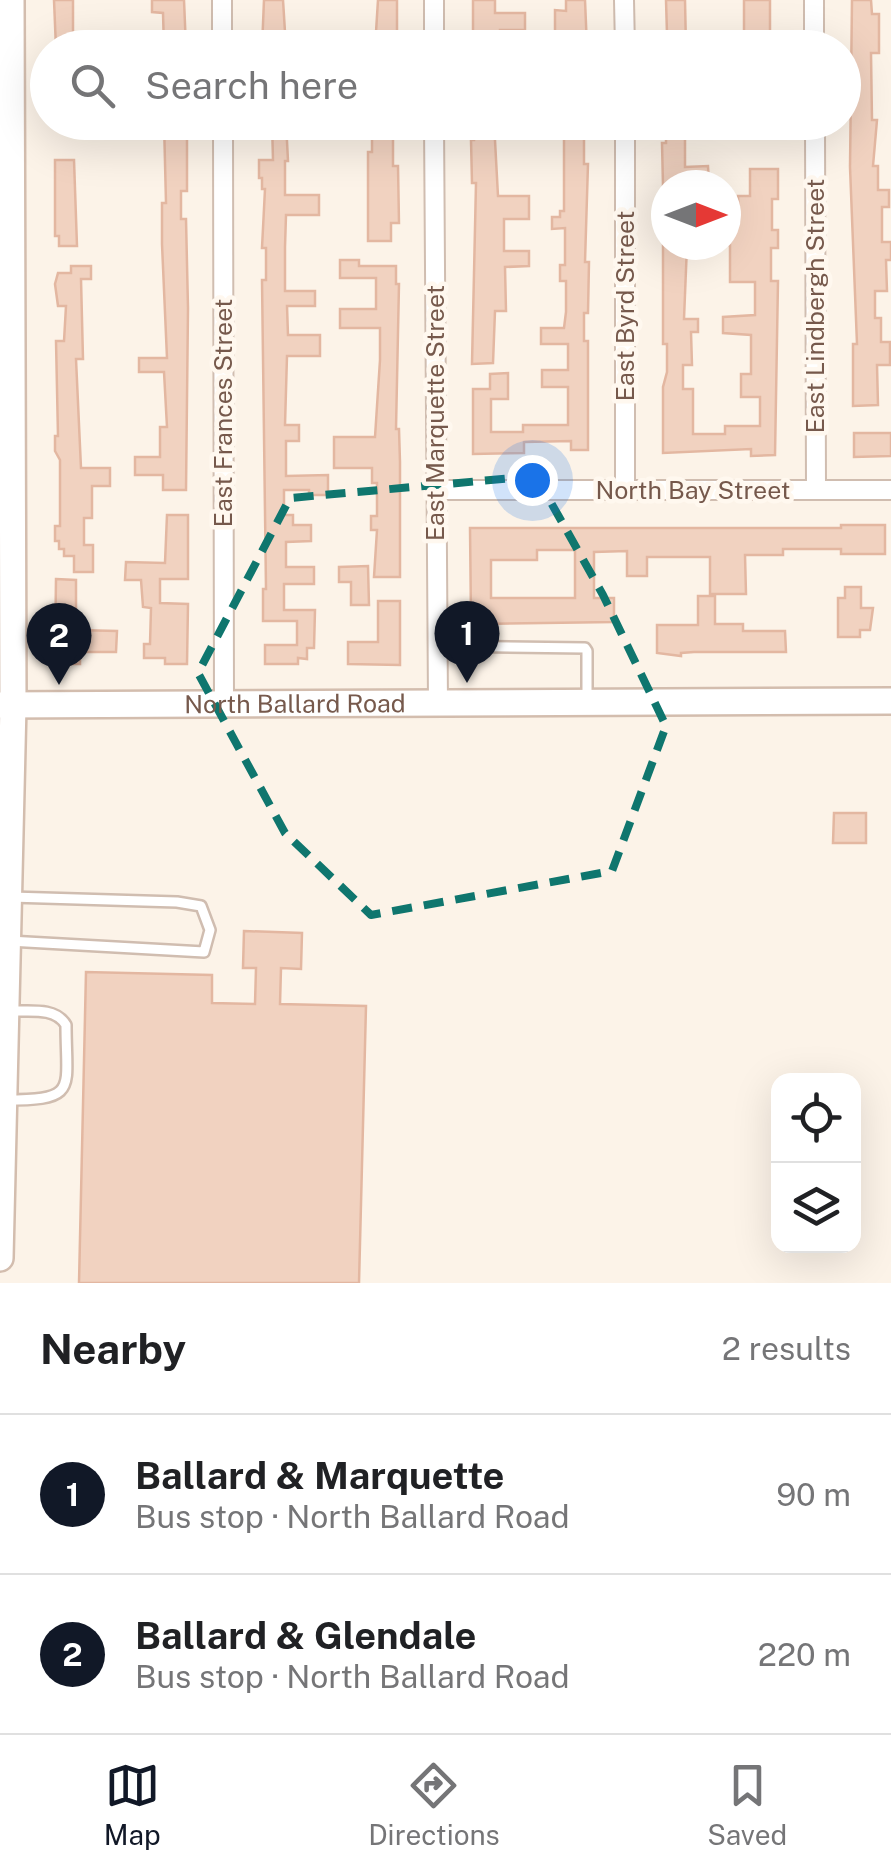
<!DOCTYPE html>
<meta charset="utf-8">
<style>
body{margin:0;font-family:"Public Sans",sans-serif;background:#f2f2f2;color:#202124}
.controls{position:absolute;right:30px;bottom:30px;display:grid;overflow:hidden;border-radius:20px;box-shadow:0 10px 40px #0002}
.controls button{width:90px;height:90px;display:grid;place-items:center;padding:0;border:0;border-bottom:2px solid #e0e0e0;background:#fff;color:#202124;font:50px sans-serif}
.compass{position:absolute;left:651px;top:170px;width:90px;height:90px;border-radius:50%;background:#fff;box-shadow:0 10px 40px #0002;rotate:90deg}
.you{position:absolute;left:532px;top:480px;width:35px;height:35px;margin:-25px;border:8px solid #fff;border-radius:50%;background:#1a73e8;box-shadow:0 0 0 15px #1a73e833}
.badge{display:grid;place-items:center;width:65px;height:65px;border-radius:50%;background:#111827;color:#fff;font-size:32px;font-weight:700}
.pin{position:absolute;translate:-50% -82px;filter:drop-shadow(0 2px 5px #0008)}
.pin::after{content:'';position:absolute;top:52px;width:35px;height:30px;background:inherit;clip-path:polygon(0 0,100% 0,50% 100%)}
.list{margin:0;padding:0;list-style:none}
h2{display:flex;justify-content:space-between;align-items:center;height:130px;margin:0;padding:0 40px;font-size:42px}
h2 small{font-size:32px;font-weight:400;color:#757577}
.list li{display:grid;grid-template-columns:65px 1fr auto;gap:30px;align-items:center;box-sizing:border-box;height:160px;padding:0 40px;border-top:2px solid #e0e0e0}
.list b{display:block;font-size:38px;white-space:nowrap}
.list p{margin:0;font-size:32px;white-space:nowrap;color:#757577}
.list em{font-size:32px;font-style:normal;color:#757577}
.icon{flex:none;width:55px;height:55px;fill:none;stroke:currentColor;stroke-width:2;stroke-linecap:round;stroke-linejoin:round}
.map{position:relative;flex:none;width:891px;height:1283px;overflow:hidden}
.search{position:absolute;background:#fff;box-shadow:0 10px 40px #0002;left:30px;right:30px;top:30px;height:110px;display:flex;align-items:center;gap:25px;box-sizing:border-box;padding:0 35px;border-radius:55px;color:#757577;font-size:38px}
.sheet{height:450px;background:#fff}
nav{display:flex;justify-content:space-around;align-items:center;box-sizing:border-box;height:140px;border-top:2px solid #e0e0e0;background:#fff;font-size:28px;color:#757577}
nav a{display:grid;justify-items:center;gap:5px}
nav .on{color:#111827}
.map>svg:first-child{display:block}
.building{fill:#f1d2c0;stroke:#e3b7a1;stroke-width:2.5;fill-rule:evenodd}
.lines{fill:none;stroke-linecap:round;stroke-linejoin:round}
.lane-casing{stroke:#d0bdb0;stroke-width:14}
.street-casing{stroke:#d0bdb0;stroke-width:22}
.secondary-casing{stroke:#d3bdae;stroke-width:30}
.lane{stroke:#fff;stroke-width:9}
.street{stroke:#fff;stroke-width:18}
.secondary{stroke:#fff;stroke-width:25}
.marked{fill:none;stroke:#0f766e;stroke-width:8;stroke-dasharray:20 12;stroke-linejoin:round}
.labels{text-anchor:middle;stroke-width:9;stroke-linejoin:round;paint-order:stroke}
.street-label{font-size:25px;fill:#76594c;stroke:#fff8ef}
</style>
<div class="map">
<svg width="891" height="1283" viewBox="0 0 891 1283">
<rect width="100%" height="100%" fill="#fcf3e8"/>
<path class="building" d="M54,0H73V48H56Z
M152,0H184L186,48H164L163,13L152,12Z
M264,0H283L286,48H262Z
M378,0H397V48H375Z
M473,0H495V13H525V30H500V40H494V48H473Z
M566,0H585L587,48H555V10L566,11Z
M666,0H685L686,48H662V34H667Z
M744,0H770V48H749V36H744Z
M852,0H871L872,14H879V53H871L872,120H877L873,166H878V190H889V207H882V242H891V260H886L887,291H875V318H881V342H890V365H877L878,405L853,406V344H857L850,167Z
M164,122H187V191H181V219H186L188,308L186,490H163V475H135V457H160V427H167L164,372H139V358H167L162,244V203H166Z
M272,122H286L288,161H285V195H319V215H286L285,247V291H315V306H287L288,335H320V356H287L285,425H299V441H286V476L328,475V495H309V490H284V515H293V525H311V541L286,542V567H314V584H284V610H315L314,648H307V659L298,658V664H265V645H297V621H263V589H266L262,280H266V248H262L265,189H262V178H259V160H273Z
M377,122H393V166H398L399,223H391V241H368V152H372V135H377Z
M474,122H494L498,196H529V219H504V251H529V266L505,267L506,311H495L493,363L472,364L476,183H472L471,140H474Z
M564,122H584V164H588L585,262H589L588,313H584V341H588V450H571V441L524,442V453L473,454V389H490V374L508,373V399H491V432H523V425H568V387H542V370H568V344H541V328H564L566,312V281H560V265H565V228L552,229V217H560V211H564Z
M666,125H685V167L708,166L709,184L663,185L662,143H666Z
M55,160H74L77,246H59V236H55Z
M750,169H778V199H772V230H778V248H771V281H778L775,455L751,456V449L663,453V387L667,372V344H663V245H687L684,319H698V332H691L692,365H683V389H693V434H725V426H760V397H741V374H751V335L723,333V317L755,315V282H730V245H726V221H739L738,196H750Z
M340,260H359V266H396V284H399L396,429H399L400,462V577H374L377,530H371V516H377V483H372V468H334V437H375L380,360V328H340V309H376V278H340Z
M71,266H91V279H81L83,359H76L81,468H110V486H92V518H84V545H93V572H74V556H64V549H59V541H55V526H60V460L55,451V436H58L56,341H64L66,306H58L55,284L58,273H71Z
M854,433H891V456L854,457Z
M167,515H188V579H160V603L188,604L187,664H165V658H144V644H150L151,608L143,607L141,580H125L126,562L165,563Z
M841,525H885V554H841V549H783V555H745L746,594H710V557H647V576H627V551L594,552V598H614V622L480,624V618H471L470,528H841ZM537,550H575V598H491V560H537Z
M368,566L369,605H351V582H339V567Z
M56,579L76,580V630L117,631L116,652H80V664H60V651H55Z
M845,587H861V608H873L870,630H860V637H838V598H845Z
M698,596H715V624H743V631H785L786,652H694L681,653V656L657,653V625H698Z
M378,601H400V665L348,664V642H378Z
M834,813H866V843H833Z
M244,931L302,933L301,969L281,968L280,1004L366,1006L359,1283H79L86,972L212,975V1003L255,1004L256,968H243Z"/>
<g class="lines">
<g class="lane-casing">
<path id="lane" d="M437,646L585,648L587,651V702
M9,941L204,952L210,930L201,906L177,902L11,897
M6,1100C79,1100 66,1090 66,1025C55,1006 27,1012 7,1011"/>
</g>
<g class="street-casing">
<path id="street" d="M222,0V48
M434,0V48
M624,0L625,48
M814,0V48
M223,122L224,704
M434,122L438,703
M815,122L816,490
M436,490H891
M625,490V122"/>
</g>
<g class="secondary-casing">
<g id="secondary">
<path id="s1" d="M0,705L891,701"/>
<path d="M0,1258L13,705L11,0"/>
</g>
</g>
<use href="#lane" class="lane"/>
<use href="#street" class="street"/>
<use href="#secondary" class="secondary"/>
</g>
<path class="marked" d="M536,476L603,595L666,726L612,871L371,915L285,833L198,673L290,498Z"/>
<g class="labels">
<g class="street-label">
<text transform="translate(625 306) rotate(-90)" y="9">East Byrd Street</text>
<text transform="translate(815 306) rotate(-90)" y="9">East Lindbergh Street</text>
<text transform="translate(223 413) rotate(-90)" y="9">East Frances Street</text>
<text transform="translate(435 413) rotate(-90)" y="9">East Marquette Street</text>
<text x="693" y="499">North Bay Street</text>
<text dy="9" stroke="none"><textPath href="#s1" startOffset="295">North Ballard Road</textPath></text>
</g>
</g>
</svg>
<div class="controls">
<button><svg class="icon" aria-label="locate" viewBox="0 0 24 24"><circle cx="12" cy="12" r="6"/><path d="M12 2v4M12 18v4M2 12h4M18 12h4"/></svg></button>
<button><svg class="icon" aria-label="layers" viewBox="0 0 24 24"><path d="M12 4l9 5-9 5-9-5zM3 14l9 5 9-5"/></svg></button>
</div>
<svg class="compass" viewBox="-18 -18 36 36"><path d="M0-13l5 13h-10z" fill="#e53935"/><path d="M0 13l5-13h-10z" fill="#757577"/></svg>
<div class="you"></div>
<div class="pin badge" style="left:467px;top:683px">1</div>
<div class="pin badge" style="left:59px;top:685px">2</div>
<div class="search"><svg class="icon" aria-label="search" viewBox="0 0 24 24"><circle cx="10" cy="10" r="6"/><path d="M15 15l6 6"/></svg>Search here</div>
</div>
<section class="sheet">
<h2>Nearby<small>2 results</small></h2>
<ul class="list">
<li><span class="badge">1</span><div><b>Ballard &amp; Marquette</b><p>Bus stop · North Ballard Road</p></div><em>90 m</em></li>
<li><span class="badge">2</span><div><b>Ballard &amp; Glendale</b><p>Bus stop · North Ballard Road</p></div><em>220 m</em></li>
</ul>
</section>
<nav>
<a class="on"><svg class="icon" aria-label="map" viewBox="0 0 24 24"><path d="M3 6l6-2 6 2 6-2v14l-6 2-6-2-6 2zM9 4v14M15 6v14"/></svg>Map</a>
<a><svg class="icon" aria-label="directions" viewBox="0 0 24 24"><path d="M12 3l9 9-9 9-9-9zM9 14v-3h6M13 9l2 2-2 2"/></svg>Directions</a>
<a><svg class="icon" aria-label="saved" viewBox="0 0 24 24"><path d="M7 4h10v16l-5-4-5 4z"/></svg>Saved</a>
</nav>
